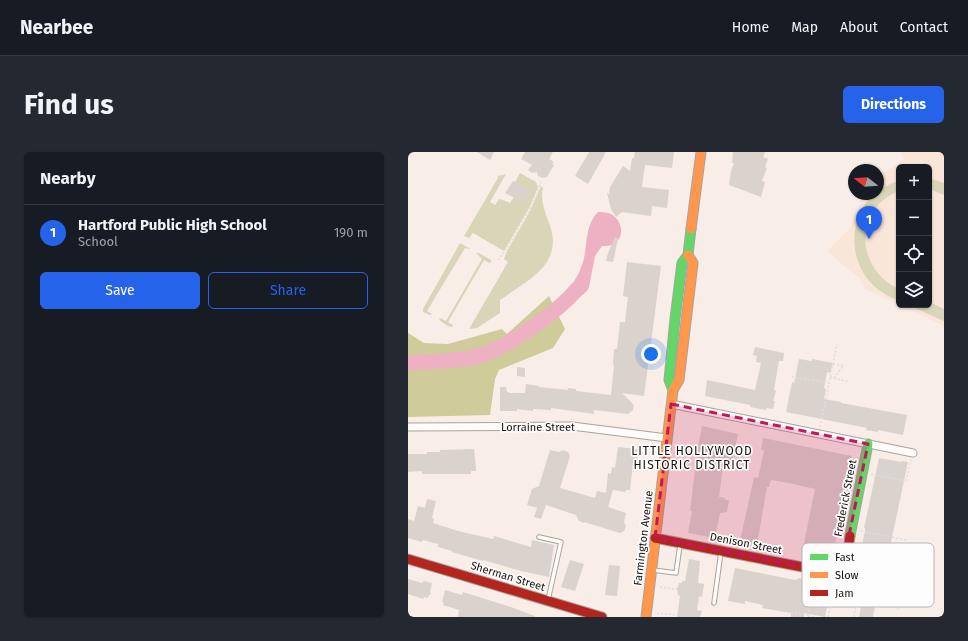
<!DOCTYPE html>
<meta charset="utf-8">
<style>
body{margin:0;font-family:"Fira Sans",sans-serif;background:#242831;color:#f1f3f6}
.controls{position:absolute;right:12px;top:12px;display:grid;overflow:hidden;border-radius:6px;box-shadow:0 1px 3px #0004}
.controls button{width:36px;height:36px;display:grid;place-items:center;padding:0;border:0;border-bottom:1px solid #363941;background:#171b24;color:#f1f3f6;font:20px sans-serif}
.compass{position:absolute;left:440px;top:12px;width:36px;height:36px;border-radius:50%;background:#171b24;box-shadow:0 1px 3px #0004;rotate:287deg}
.you{position:absolute;left:243px;top:202px;width:14px;height:14px;margin:-10px;border:3px solid #fff;border-radius:50%;background:#1a73e8;box-shadow:0 0 0 6px #1a73e833}
.badge{display:grid;place-items:center;width:26px;height:26px;border-radius:50%;background:#2563eb;color:#fff;font-size:13px;font-weight:700}
.pin{position:absolute;translate:-50% -33px;filter:drop-shadow(0 1px 2px #0008)}
.pin::after{content:'';position:absolute;top:21px;width:14px;height:12px;background:inherit;clip-path:polygon(0 0,100% 0,50% 100%)}
.list{margin:0;padding:0;list-style:none}
h2{display:flex;justify-content:space-between;align-items:center;height:52px;margin:0;padding:0 16px;font-size:17px}
h2 small{font-size:13px;font-weight:400;color:#9ea1a6}
.list li{display:grid;grid-template-columns:26px 1fr auto;gap:12px;align-items:center;box-sizing:border-box;height:56px;padding:0 16px;border-top:1px solid #363941}
.list b{display:block;font-size:15px;white-space:nowrap}
.list p{margin:0;font-size:13px;white-space:nowrap;color:#9ea1a6}
.list em{font-size:13px;font-style:normal;color:#9ea1a6}
.actions{display:flex;gap:8px;padding:12px 16px}
.actions a{flex:1;padding:9px 0;border:1px solid #2563eb;border-radius:6px;text-align:center;font-size:14px;color:#2563eb}
.actions .main{background:#2563eb;color:#fff}
.icon{flex:none;width:22px;height:22px;fill:none;stroke:currentColor;stroke-width:2;stroke-linecap:round;stroke-linejoin:round}
.map{position:relative;flex:none;width:536px;height:465px;overflow:hidden;border-radius:6px}
header{display:flex;align-items:center;gap:24px;box-sizing:border-box;height:56px;padding:0 20px;background:#171b24;border-bottom:1px solid #363941}
header strong{font-size:19px}
nav{display:flex;gap:22px;margin-inline-start:auto;font-size:14px}
.intro{display:flex;align-items:center;justify-content:space-between;box-sizing:border-box;height:96px;padding:0 24px}
h1{margin:0;font-size:28px}
.button{padding:10px 18px;border-radius:6px;background:#2563eb;color:#fff;font-size:14px;font-weight:700}
main{display:flex;gap:24px;padding:0 24px}
aside{flex:1;background:#171b24;border-radius:6px;box-shadow:0 1px 3px #0004}
.map>svg:first-child{display:block}
.built{fill:#fae5d9}
.green{fill:#d9d5b8}
.forest{fill:#d0cb9b}
.water{fill:#eeb0c3}
.lines{fill:none;stroke-linecap:round;stroke-linejoin:round}
.river{stroke:#eeb0c3;stroke-width:15}
.building{fill:#dad3cd}
.lane-casing{stroke:#aaa29d;stroke-width:5.5}
.street-casing{stroke:#aaa29d;stroke-width:9}
.fast-casing{stroke:#aaa29d;stroke-width:11}
.slow-casing{stroke:#aaa29d;stroke-width:11}
.jam-casing{stroke:#aaa29d;stroke-width:11}
.path{stroke:#e0dddb;stroke-width:1.5;stroke-dasharray:2 2;stroke-linecap:butt}
.lane{stroke:#fefcfb;stroke-width:3.5}
.street{stroke:#fefcfb;stroke-width:7}
.fast{stroke:#63d668;stroke-width:9}
.slow{stroke:#ff974d;stroke-width:9}
.jam{stroke:#b3261e;stroke-width:9}
.marked{fill:#c2185b;fill-opacity:0.2;stroke:#c2185b;stroke-width:3;stroke-dasharray:8 5;stroke-linejoin:round}
.labels{text-anchor:middle;stroke-width:3.5;stroke-linejoin:round;paint-order:stroke}
.street-label{font-size:11px;fill:#19120d;stroke:#fdfdfd}
.neighbourhood-label{font-size:12px;letter-spacing:1px;fill:#19120d;stroke:#fdfdfd}
.key{fill:#fdfdfd;stroke:#b9b6b5;stroke-width:1}
.key-label{font-size:11px;fill:#19120d}
</style>
<header>
<strong>Nearbee</strong>
<nav><a>Home</a><a>Map</a><a>About</a><a>Contact</a></nav>
</header>
<div class="intro"><h1>Find us</h1><a class="button">Directions</a></div>
<main>
<aside>
<h2>Nearby<small></small></h2>
<ul class="list">
<li><span class="badge">1</span><div><b>Hartford Public High School</b><p>School</p></div><em>190 m</em></li>
</ul>
<div class="actions"><a class="main">Save</a><a>Share</a></div>
</aside>
<div class="map">
<svg width="536" height="465" viewBox="0 0 536 465">
<rect width="100%" height="100%" fill="#f8ede7"/>
<path class="built" d="M493,0H536V174L492,153H521V15H491V152L457,137L451,126L419,99L443,75L456,42H470V24L496,7Z"/>
<path class="green" d="M112,21L128,30L130,35L122,54L96,99L65,81L61,86L56,84L90,26V24L98,22L82,50L87,53L91,47L95,48L102,51L113,34L107,30Z
M521,26L536,31V43L521,37Z
M491,28V39C445,57 447,117 491,137V149C482,145 472,140 465,133C440,109 440,65 466,42H470V39L472,37Z
M133,34L135,36C132,48 137,60 141,71C157,112 120,128 92,148V161L69,176L61,177L100,110L96,107L99,99L122,59Z
M52,91L61,96L62,97L57,96L19,159L24,162L22,163L15,160V157Z
M68,101H71L83,108V110L81,111L76,108L40,170L45,173L44,175L40,174L31,168L32,166L38,169L74,107Z
M521,150L536,157V169L500,153H521Z"/>
<path class="forest" d="M141,144L157,177L145,196L91,218L87,227L82,263L0,265V181L16,191L40,192L94,177L99,182Z"/>
<path class="water" d="M190,60C193,60 197,60 200,61C214,65 219,86 204,93C201,94 197,94 194,94L187,104L181,135L179,139L157,158L153,153L151,147C161,137 170,126 174,113C181,94 175,76 190,60Z"/>
<g class="lines">
<path class="river" d="M0,211C24,209 50,210 73,203C98,196 151,159 168,138"/>
</g>
<path class="building" d="M69,0H86L82,8Z
M117,0H145L141,7L146,10L144,12L146,13L139,25L134,26L130,24L129,20L124,21L120,18L124,13L113,7Z
M181,0H198L180,32L167,24Z
M227,0H266L264,16L237,13L234,35L261,38L259,56L244,54L243,64L214,60L208,65L203,57L199,41L201,42L202,35L215,14L222,19L224,6H226Z
M325,0H357L355,5L360,7L357,15L359,16L354,29L357,30L353,45L321,33L323,19L326,11H324Z
M105,29L123,39L116,51L97,41Z
M207,85L210,87L205,110L198,109L200,101Z
M219,110L253,114L236,244L214,241L226,253L225,258L220,262L186,258V262L143,256V258L125,257V259L109,257V259H92V235H98L99,240H101V241H117L118,232L131,234V235L160,238V236L168,237V239L203,243L206,213H205L206,197H209L212,170H217L220,145L215,144Z
M347,195L376,201L375,209H371L366,238L368,239L365,249H367L365,257L359,256L358,258L342,255V253L297,244L299,228L347,238L353,211L348,210L349,204L345,203Z
M391,207L404,209V207L425,211L422,221L419,220L416,236L418,237L416,247L433,250V251L499,263L495,283L470,278V280L458,278L459,276L378,260L384,230L386,231Z
M109,215L117,216V225L109,224Z
M294,274L330,282L323,314L320,313V316L315,315L311,345L317,346V348H321L319,360L312,361L307,386L280,381L284,359H282L289,301Z
M355,286L444,304L424,407L394,401L407,337L381,331L363,328L361,335H359L349,392L332,389L346,325L350,326L356,298H353Z
M210,295L230,297L229,312L225,311L222,338H218L217,340L205,338L200,355L218,361L216,370L218,374L216,379L212,381L176,370V371L171,369L168,363L138,353L133,367L126,365L129,356L119,353L124,337L131,334L142,298L151,300L155,298L160,300L162,304L152,336L187,346L189,339L198,341L200,321L203,322L204,315L207,316Z
M66,297L68,317V319H63V322H14V319L0,320V302H19V300H32V298Z
M471,306L494,310V309L500,310L472,442L469,441L465,465H451L456,438L446,436L450,418H449L457,379V376H456Z
M19,347L28,349L24,366L26,367L25,371L50,379L85,387L86,384L123,395L124,388L146,393L141,425L113,419L75,408V409L44,400V399L30,395V392L15,388L14,390L0,386V367L6,369L10,354L17,356Z
M281,407L292,409L290,431L296,432L294,445L291,444L289,458L294,459L292,465H269L272,444L270,443L269,437L271,431H274V429H277Z
M162,408L176,412L167,439L153,435Z
M201,413L212,414L209,444L197,443Z
M327,416L387,428L390,427L391,426L402,428V430L405,431L423,435L417,465L396,461V465H383V461L354,456L355,453L337,449V452L320,449Z
M0,427L14,431L16,429L24,431L22,439L23,442L21,443L20,446L16,445L15,447L0,442Z
M37,438L54,443L55,440L103,455L127,464V465H50L51,458L35,453L36,450H34Z"/>
<g class="lines">
<g class="lane-casing">
<path id="lane" d="M131,385L153,390L140,448
M245,418L268,421L272,393
M306,451L313,400"/>
</g>
<g class="street-casing">
<path id="street" d="M263,252L505,301
M0,275L164,274L259,286"/>
</g>
<g class="fast-casing">
<path id="fast" d="M265,238L261,228L267,167L274,111L280,103L283,77
M442,384L460,292"/>
</g>
<g class="slow-casing">
<path id="slow" d="M283,77L293,0
M238,465L265,238L271,228L285,111L280,103"/>
</g>
<g class="jam-casing">
<path id="jam" d="M247,386L425,421C441,418 440,397 442,384
M0,407L194,465"/>
</g>
<path class="path" d="M90,108L97,99L121,58L133,30
M425,212L437,214
M384,225L421,231
M422,225L442,230
M426,226L435,214
M412,275L429,192
M463,322L498,329L503,308
M453,379L499,388
M443,420L439,439L441,444L449,446L455,444L483,448
M475,430L488,440L484,446L483,450L491,457
M426,434L440,437
M252,435L269,437
M473,439L483,447
M474,440L484,438
M383,460L400,463V465
M249,461L270,463
M400,463L405,438
M400,464L406,465
M420,465L427,430
M446,465L449,447"/>
<use href="#lane" class="lane"/>
<use href="#street" class="street"/>
<use href="#fast" class="fast"/>
<use href="#slow" class="slow"/>
<use href="#jam" class="jam"/>
</g>
<path class="marked" d="M263,252L460,292L434,417L425,421L247,386Z"/>
<g class="labels">
<g class="street-label">
<text x="130" y="279">Lorraine Street</text>
<text transform="translate(437 346) rotate(-79)" y="4">Frederick Street</text>
<text transform="translate(235 386) rotate(-83)" y="4">Farmington Avenue</text>
<text transform="translate(338 391) rotate(11)" y="4">Denison Street</text>
<text transform="translate(100 424) rotate(17)" y="4">Sherman Street</text>
</g>
<g class="neighbourhood-label">
<text x="284" y="303">LITTLE HOLLYWOOD<tspan x="284" dy="14">HISTORIC DISTRICT</tspan></text>
</g>
</g>
<rect x="394" y="391" width="132" height="64" rx="6" class="key"/>
<rect x="402" y="402" width="18" height="6" fill="#63d668"/>
<rect x="402" y="420" width="18" height="6" fill="#ff974d"/>
<rect x="402" y="438" width="18" height="6" fill="#b3261e"/>
<g class="key-label">
<text x="427" y="409">Fast</text>
<text x="427" y="427">Slow</text>
<text x="427" y="445">Jam</text>
</g>
</svg>
<div class="controls">
<button>+</button>
<button>−</button>
<button><svg class="icon" aria-label="locate" viewBox="0 0 24 24"><circle cx="12" cy="12" r="6"/><path d="M12 2v4M12 18v4M2 12h4M18 12h4"/></svg></button>
<button><svg class="icon" aria-label="layers" viewBox="0 0 24 24"><path d="M12 4l9 5-9 5-9-5zM3 14l9 5 9-5"/></svg></button>
</div>
<svg class="compass" viewBox="-18 -18 36 36"><path d="M0-13l5 13h-10z" fill="#e53935"/><path d="M0 13l5-13h-10z" fill="#9ea1a6"/></svg>
<div class="you"></div>
<div class="pin badge" style="left:461px;top:87px">1</div>
</div>
</main>
